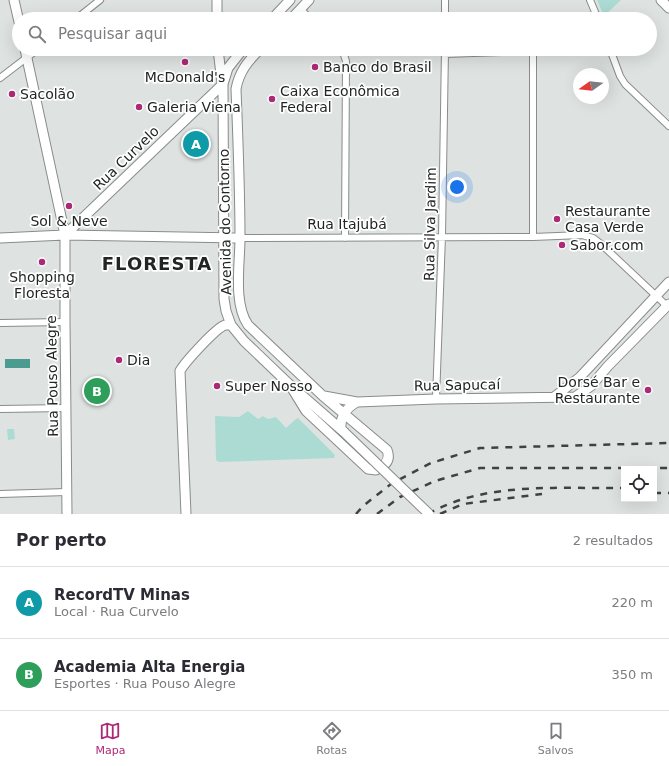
<!DOCTYPE html>
<html lang="pt">
<meta charset="utf-8">
<style>
body{margin:0;font-family:"DejaVu Sans",sans-serif;background:#f7f7f7;color:#2b2b33}
.controls{position:absolute;right:12px;bottom:12px;display:grid;overflow:hidden;border-radius:0px;box-shadow:0 4px 16px #0002}
.controls button{width:36px;height:36px;display:grid;place-items:center;padding:0;border:0;border-bottom:1px solid #e1e1e2;background:#fff;color:#2b2b33;font:20px sans-serif}
.compass{position:absolute;left:573px;top:68px;width:36px;height:36px;border-radius:50%;background:#fff;box-shadow:0 4px 16px #0002;rotate:255deg}
.you{position:absolute;left:457px;top:187px;width:14px;height:14px;margin:-10px;border:3px solid #fff;border-radius:50%;background:#1a73e8;box-shadow:0 0 0 6px #1a73e833}
.badge{display:grid;place-items:center;width:26px;height:26px;border-radius:50%;background:#ac2a75;color:#fff;font-size:13px;font-weight:700}
.pin{position:absolute;translate:-50% -50%;border:2px solid #fff;box-shadow:0 1px 4px #0006}
.list{margin:0;padding:0;list-style:none}
h2{display:flex;justify-content:space-between;align-items:center;height:52px;margin:0;padding:0 16px;font-size:17px}
h2 small{font-size:13px;font-weight:400;color:#7c7c81}
.list li{display:grid;grid-template-columns:26px 1fr auto;gap:12px;align-items:center;box-sizing:border-box;height:72px;padding:0 16px;border-top:1px solid #e1e1e2}
.list b{display:block;font-size:15px;white-space:nowrap}
.list p{margin:0;font-size:13px;white-space:nowrap;color:#7c7c81}
.list em{font-size:13px;font-style:normal;color:#7c7c81}
.icon{flex:none;width:22px;height:22px;fill:none;stroke:currentColor;stroke-width:2;stroke-linecap:round;stroke-linejoin:round}
.map{position:relative;flex:none;width:669px;height:514px;overflow:hidden}
.search{position:absolute;background:#fff;box-shadow:0 4px 16px #0002;left:12px;right:12px;top:12px;height:44px;display:flex;align-items:center;gap:10px;box-sizing:border-box;padding:0 14px;border-radius:22px;color:#7c7c81;font-size:15px}
.sheet{height:196px;background:#fff}
nav{display:flex;justify-content:space-around;align-items:center;box-sizing:border-box;height:56px;border-top:1px solid #e1e1e2;background:#fff;font-size:11px;color:#7c7c81}
nav a{display:grid;justify-items:center;gap:2px}
nav .on{color:#ac2a75}
.map>svg:first-child{display:block}
.green{fill:#acdbd4}
.water{fill:#4c9b91}
.lines{fill:none;stroke-linecap:round;stroke-linejoin:round}
.street-casing{stroke:#888c8b;stroke-width:8}
.secondary-casing{stroke:#888c8b;stroke-width:11}
.street{stroke:#fff;stroke-width:6}
.secondary{stroke:#fff;stroke-width:9}
.rail{stroke:#404242;stroke-width:2.5;stroke-dasharray:7 7;stroke-linecap:butt}
.secondary-bridge-casing{stroke:#888c8b;stroke-width:11;stroke-linecap:butt}
.secondary-bridge{stroke:#fff;stroke-width:9}
.poi-dot{fill:#ac2a75;stroke:#fff;stroke-width:1.5}
.labels{text-anchor:middle;stroke-width:3.5;stroke-linejoin:round;paint-order:stroke}
.poi-label{font-size:14px;fill:#232525;stroke:#fff;text-anchor:start}
.street-label{font-size:14px;fill:#232525;stroke:#fff}
.district-label{font-size:18px;font-weight:bold;letter-spacing:1px;fill:#232525;stroke:#fff}
</style>
<div class="map">
<svg width="669" height="514" viewBox="0 0 669 514">
<rect width="100%" height="100%" fill="#dee3e2"/>
<path class="green" d="M597,0H621L604,16Z
M248,411L258,419L263,416L268,419L276,417L286,428L296,419L298,418L335,455L334,458L219,462L216,460L215,416L239,417Z
M7,429H14L15,439L8,440Z"/>
<path class="water" d="M5,359H30V368H5Z"/>
<g class="lines">
<g class="street-casing">
<path id="street" d="M445,0V19
M590,0L598,19
M300,9L311,19
M76,19L100,0
M342,49L346,61L345,238
M610,49L620,76L625,84L669,126
M533,51V237
M445,54L533,51L537,49
M0,78L38,49
M240,238L533,237L582,235L593,238L601,244L667,306
M0,323L65,322
M436,399L442,236L445,49
M0,409L66,408
M0,494L67,492"/>
</g>
<g class="secondary-casing">
<path id="secondary" d="M14,0L19,22
M217,0V19
M661,0L669,8
M272,19L290,0
M291,19L309,0
M25,49L65,235V322L67,514
M218,49L222,83
M243,49L228,68L223,84L224,299L226,311L231,325L244,341L290,385L344,432
M260,49C248,61 239,72 236,89C238,139 240,189 240,238C240,264 233,303 248,325L323,396L387,450C391,460 385,466 376,470L368,469L306,411L290,385
M65,235L223,84
M0,238L65,235L240,238
M324,396L357,402
M554,397L580,377L669,282
M341,429C340,416 346,408 357,402L436,399L575,397L591,386L608,366L669,304
M186,514L180,371C185,362 216,328 225,325C227,325 229,325 231,325"/>
</g>
<use href="#street" class="street"/>
<use href="#secondary" class="secondary"/>
<path class="rail" d="M654,493H669
M356,514L363,506L391,484L431,463L480,448L669,443
M377,514L400,497L435,481L480,468H669
M428,514C486,481 559,489 624,488
M440,514L463,504L542,494"/>
<g class="secondary-bridge-casing">
<path id="secondary-bridge" d="M344,432L429,514"/>
</g>
<use href="#secondary-bridge" class="secondary-bridge"/>
</g>
<g class="poi-dot">
<circle cx="185" cy="62" r="4"/>
<circle cx="315" cy="67" r="4"/>
<circle cx="12" cy="94" r="4"/>
<circle cx="272" cy="99" r="4"/>
<circle cx="139" cy="107" r="4"/>
<circle cx="69" cy="206" r="4"/>
<circle cx="557" cy="219" r="4"/>
<circle cx="562" cy="245" r="4"/>
<circle cx="42" cy="262" r="4"/>
<circle cx="119" cy="360" r="4"/>
<circle cx="217" cy="386" r="4"/>
<circle cx="648" cy="390" r="4"/>
</g>
<g class="labels">
<g class="poi-label">
<text x="323" y="72">Banco do Brasil</text>
<text x="185" y="82" text-anchor="middle">McDonald's</text>
<text x="280" y="96">Caixa Econômica<tspan x="280" dy="16">Federal</tspan></text>
<text x="20" y="99">Sacolão</text>
<text x="147" y="112">Galeria Viena</text>
<text x="565" y="216">Restaurante<tspan x="565" dy="16">Casa Verde</tspan></text>
<text x="69" y="226" text-anchor="middle">Sol &amp; Neve</text>
<text x="570" y="250">Sabor.com</text>
<text x="42" y="282" text-anchor="middle">Shopping<tspan x="42" dy="16">Floresta</tspan></text>
<text x="127" y="365">Dia</text>
<text x="640" y="387" text-anchor="end">Dorsé Bar e<tspan x="640" dy="16">Restaurante</tspan></text>
<text x="225" y="391">Super Nosso</text>
</g>
<g class="street-label">
<text transform="translate(126 158) rotate(-44)" y="5">Rua Curvelo</text>
<text transform="translate(225 222) rotate(-91)" y="5">Avenida do Contorno</text>
<text x="347" y="229">Rua Itajubá</text>
<text transform="translate(430 224) rotate(-89)" y="5">Rua Silva Jardim</text>
<text transform="translate(52 376) rotate(-91)" y="5">Rua Pouso Alegre</text>
<text transform="translate(457 385) rotate(-1)" y="5">Rua Sapucaí</text>
</g>
<g class="district-label">
<text x="157" y="270">FLORESTA</text>
</g>
</g>
</svg>
<div class="controls">
<button><svg class="icon" aria-label="locate" viewBox="0 0 24 24"><circle cx="12" cy="12" r="6"/><path d="M12 2v4M12 18v4M2 12h4M18 12h4"/></svg></button>
</div>
<svg class="compass" viewBox="-18 -18 36 36"><path d="M0-13l5 13h-10z" fill="#e53935"/><path d="M0 13l5-13h-10z" fill="#7c7c81"/></svg>
<div class="you"></div>
<div class="pin badge" style="left:196px;top:144px;background:#0f9aa8">A</div>
<div class="pin badge" style="left:97px;top:391px;background:#2e9e5b">B</div>
<div class="search"><svg class="icon" aria-label="search" viewBox="0 0 24 24"><circle cx="10" cy="10" r="6"/><path d="M15 15l6 6"/></svg>Pesquisar aqui</div>
</div>
<section class="sheet">
<h2>Por perto<small>2 resultados</small></h2>
<ul class="list">
<li><span class="badge" style="background:#0f9aa8">A</span><div><b>RecordTV Minas</b><p>Local · Rua Curvelo</p></div><em>220 m</em></li>
<li><span class="badge" style="background:#2e9e5b">B</span><div><b>Academia Alta Energia</b><p>Esportes · Rua Pouso Alegre</p></div><em>350 m</em></li>
</ul>
</section>
<nav>
<a class="on"><svg class="icon" aria-label="map" viewBox="0 0 24 24"><path d="M3 6l6-2 6 2 6-2v14l-6 2-6-2-6 2zM9 4v14M15 6v14"/></svg>Mapa</a>
<a><svg class="icon" aria-label="directions" viewBox="0 0 24 24"><path d="M12 3l9 9-9 9-9-9zM9 14v-3h6M13 9l2 2-2 2"/></svg>Rotas</a>
<a><svg class="icon" aria-label="saved" viewBox="0 0 24 24"><path d="M7 4h10v16l-5-4-5 4z"/></svg>Salvos</a>
</nav>
